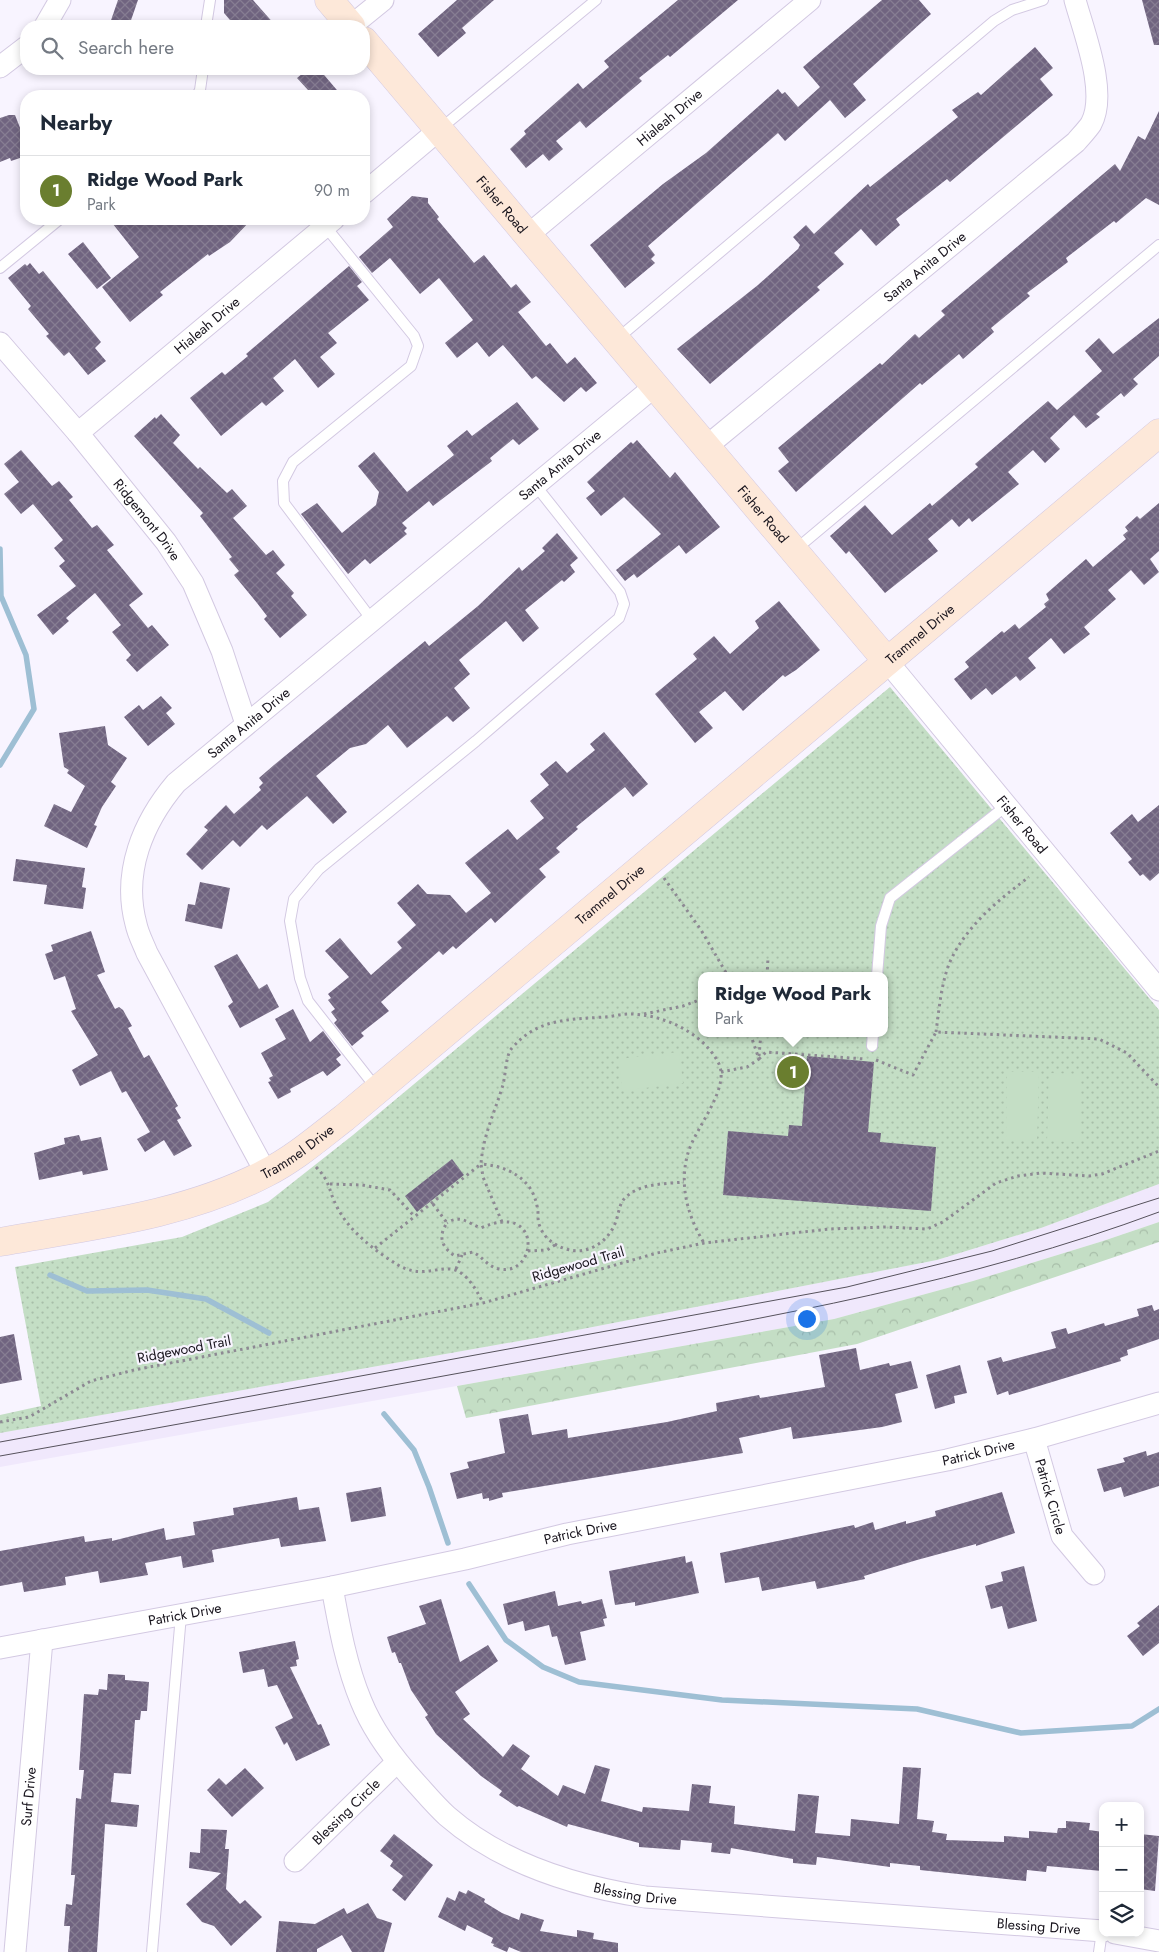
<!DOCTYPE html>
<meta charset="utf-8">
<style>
body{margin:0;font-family:Jost,sans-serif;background:#f2f2f3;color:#1f2937}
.controls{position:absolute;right:15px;bottom:15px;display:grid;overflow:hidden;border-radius:10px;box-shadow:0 2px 8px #0003}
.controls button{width:45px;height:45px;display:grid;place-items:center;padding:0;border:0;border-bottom:1px solid #e0e1e3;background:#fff;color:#1f2937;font:25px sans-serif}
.you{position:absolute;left:806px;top:1318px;width:18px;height:18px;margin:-12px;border:4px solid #fff;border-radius:50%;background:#1a73e8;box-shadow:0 0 0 8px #1a73e833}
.badge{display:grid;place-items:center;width:32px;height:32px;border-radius:50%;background:#6a7e2f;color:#fff;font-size:16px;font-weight:700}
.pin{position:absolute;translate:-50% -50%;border:2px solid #fff;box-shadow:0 1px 5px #0006}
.popup{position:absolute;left:698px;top:972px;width:190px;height:65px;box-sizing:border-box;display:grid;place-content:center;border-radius:10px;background:#fff;filter:drop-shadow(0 1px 4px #0005);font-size:16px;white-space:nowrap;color:#747a83}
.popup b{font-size:19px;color:#1f2937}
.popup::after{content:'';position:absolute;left:50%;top:100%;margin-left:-10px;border:10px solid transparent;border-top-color:#fff}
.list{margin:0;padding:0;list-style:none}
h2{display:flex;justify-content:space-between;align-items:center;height:65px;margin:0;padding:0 20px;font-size:21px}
h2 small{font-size:16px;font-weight:400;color:#747a83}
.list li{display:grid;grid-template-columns:32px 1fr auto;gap:15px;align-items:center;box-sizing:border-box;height:70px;padding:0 20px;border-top:1px solid #e0e1e3}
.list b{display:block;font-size:19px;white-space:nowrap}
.list p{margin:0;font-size:16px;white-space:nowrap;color:#747a83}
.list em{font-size:16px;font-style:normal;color:#747a83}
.icon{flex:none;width:28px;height:28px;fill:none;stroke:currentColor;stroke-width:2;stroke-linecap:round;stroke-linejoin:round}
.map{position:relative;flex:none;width:1159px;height:1952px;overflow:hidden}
.search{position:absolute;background:#fff;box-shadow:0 2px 8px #0003;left:20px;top:20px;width:350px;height:55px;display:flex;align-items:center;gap:12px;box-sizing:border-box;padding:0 18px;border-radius:20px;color:#747a83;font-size:19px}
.panel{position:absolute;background:#fff;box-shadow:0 2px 8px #0003;left:20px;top:90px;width:350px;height:135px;border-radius:20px}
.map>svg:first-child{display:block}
.built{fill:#f0e8fc}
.green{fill:url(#green-dots);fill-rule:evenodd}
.forest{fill:url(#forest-crowns)}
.pitch{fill:#c4dec5}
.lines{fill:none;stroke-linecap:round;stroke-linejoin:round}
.stream{stroke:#9ebfd4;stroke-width:5.5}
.building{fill:url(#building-cross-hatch)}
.lane-casing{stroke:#d3c9e2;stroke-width:12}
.street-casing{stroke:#d3c9e2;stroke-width:23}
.secondary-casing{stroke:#d3c9e2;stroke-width:29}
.path{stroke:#8d8993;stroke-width:3;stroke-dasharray:2.5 4;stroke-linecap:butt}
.lane{stroke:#fff;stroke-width:10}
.street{stroke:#fff;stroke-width:21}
.secondary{stroke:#fde8d9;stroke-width:28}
.tram{stroke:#56525c;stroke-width:1}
.labels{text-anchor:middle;stroke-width:4.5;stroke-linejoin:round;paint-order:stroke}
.street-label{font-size:14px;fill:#17131c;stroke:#f8f4ff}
</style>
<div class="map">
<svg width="1159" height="1952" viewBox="0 0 1159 1952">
<defs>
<pattern id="green-dots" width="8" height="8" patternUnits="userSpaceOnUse" patternTransform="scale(1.25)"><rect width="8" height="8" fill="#c4dec5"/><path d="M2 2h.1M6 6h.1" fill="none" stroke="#a8bea9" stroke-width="1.8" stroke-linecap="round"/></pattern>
<pattern id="forest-crowns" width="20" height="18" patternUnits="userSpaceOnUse" patternTransform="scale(1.25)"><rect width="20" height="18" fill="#c4dec5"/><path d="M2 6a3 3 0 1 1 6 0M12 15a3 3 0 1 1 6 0" fill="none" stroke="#a8bea9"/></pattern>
<pattern id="building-cross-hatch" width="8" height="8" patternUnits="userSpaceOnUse" patternTransform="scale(1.25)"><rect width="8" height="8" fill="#706480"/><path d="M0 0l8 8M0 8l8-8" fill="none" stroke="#867d92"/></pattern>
</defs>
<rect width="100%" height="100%" fill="#f8f4ff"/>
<path class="built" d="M1159,1184V1222L1103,1241L973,1281L834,1319L0,1467V1433L536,1338L937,1260L1041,1228Z"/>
<path class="green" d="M890,687L1159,1010V1184L1041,1228L937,1260L536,1338L0,1433V1415L41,1406L15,1267L182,1237L268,1202L353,1135ZM702,976H884V1033H702Z"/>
<path class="forest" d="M1159,1222V1242L857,1344L466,1418L457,1386L834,1319L973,1281L1103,1241Z"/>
<path class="pitch" d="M679,1052L683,1083L622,1091L619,1059Z
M1007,1072H1039L1037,1141L1006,1140Z
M1049,1073L1081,1074L1079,1142L1047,1141Z"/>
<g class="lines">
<path class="stream" d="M0,549L1,596L26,655L34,709L0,765
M50,1275L87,1291L147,1290L206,1299L269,1333
M384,1414L414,1450L429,1487L448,1543
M469,1584L506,1640L543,1667L579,1682L722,1700L917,1709L1021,1733L1132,1726L1159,1709"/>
</g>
<path class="building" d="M118,0H138L129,26H109Z
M224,0H253L276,26H235L224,13Z
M457,0H494L462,28L466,33L438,57L418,34Z
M678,0H738L670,57L668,55L639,78L642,81L586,128L580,121L556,141L563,149L549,161L543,154L526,168L510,149L526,134L524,131L578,83L583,89L609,67L604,61Z
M882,0H919L931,14L853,84L866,100L845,118L830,100L785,141L778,133L648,246L655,255L651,259L655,263L625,288L590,245L663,184L706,153L778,89L782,94L785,92L798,107L820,87L803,67Z
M1142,0H1159V45H1154Z
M1035,47L1053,68L1040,79L1053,95L950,182L947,179L896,219L900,225L876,246L861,229L834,253L844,264L817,287L820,290L710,384L677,349L758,285L798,249L800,245L793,237L806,225L814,234L868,184L870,187L958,117L952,110L978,92L981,95Z
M308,69H319L342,96H307L308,90L297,78Z
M1159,111V205L1146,198L1116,223L1114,221L1066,258L1068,262L1027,293L1030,296L991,328L994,332L963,359L959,354L922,385L920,383L796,492L778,471L789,462L778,448L880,363L882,365L915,334L919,338L945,315L941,311L1115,164L1120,171L1138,136L1145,140Z
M9,115H15L26,143V156L11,161L10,158L0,162V118Z
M412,196L428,198V203L439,217L437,219L474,263L484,255L511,288L516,284L531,302L518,312L528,324L546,346L550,343L567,364L575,357L597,383L586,392L581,387L564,402L536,376L532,379L503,345L489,357L477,342L457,358L445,343L473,320L439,278L420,294L390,258L372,273L359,257L393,227L387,219Z
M109,219H252L230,242L209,256L208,254L160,292L163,295L130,322L102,287L139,257Z
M83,242L111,278L97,289L68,254Z
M30,263L39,274L43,271L101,342L95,348L106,361L88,375L69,352L64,356L46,336L49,334L28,309L31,306L8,278L25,264L27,266Z
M349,266L362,282L357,286L369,300L328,333L337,343L320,357L335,374L318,388L295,359L273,378L284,391L266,406L262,402L221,436L190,398L222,372L225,375L248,356L246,354Z
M1159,318V356L1133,379L1138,384L1124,397L1121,393L1096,414L1100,417L1086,428L1074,415L1050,438L1060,449L1045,463L1033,450L1008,472L1019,484L972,522L969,518L959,527L952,519L928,539L938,551L885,593L849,551L846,554L830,536L865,505L892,535L930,503L932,506L978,467L975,464L1048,401L1057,410L1102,371L1085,351L1099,338L1113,354Z
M517,402L539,429L519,445L513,439L490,458L492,461L433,506L429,501L402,523L407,528L404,531L407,534L370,564L365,559L348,574L301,514L317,503L342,533L376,505L379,492L358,466L374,452L407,492L454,455L447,446L467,430L472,436Z
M161,414L180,435L173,443L198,469L200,467L227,493L232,489L247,506L233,518L266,555L273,550L285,565L276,573L294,593L291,596L307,615L280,638L264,619L267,616L257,603L234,575L239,571L229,559L232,557L200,516L203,513L134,436L155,417L156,419Z
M637,440L670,478L675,472L720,527L686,554L679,545L637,578L634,574L625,581L616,570L661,534L624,497L601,516L586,498L595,491L587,482L631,442L633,444Z
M21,450L52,486L59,481L73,497L69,500L92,528L97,525L114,545L107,550L143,594L129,605L148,628L152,625L169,645L137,672L126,660L131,655L112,632L121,625L95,593L66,618L69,621L53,635L37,615L76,586L59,566L65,561L54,548L63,540L33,504L21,514L4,494L19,482L4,464Z
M1159,503V551L1150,559L1159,572L1144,585L1131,570L1108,590L1116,599L1084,627L1090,634L1064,654L1051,638L1028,658L1036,668L1020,681L1016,676L992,695L986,688L971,700L954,679L969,667L965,662L1002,631L1004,633L1015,624L1019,629L1046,607L1044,604L1049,600L1046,594L1086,559L1093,567L1126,539L1123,535L1128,531L1125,527L1137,516L1140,519Z
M557,533L578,558L570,565L575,572L564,582L562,580L525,610L539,628L523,642L506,621L459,660L470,674L454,688L470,708L453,722L447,716L407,748L388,725L366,744L350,748L316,776L347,812L333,824L307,796L267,830L262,825L240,847L233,840L202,870L186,854L208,830L204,827L226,805L234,814L261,790L259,787L263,783L259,778L274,765L425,641L429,646L478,606L519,567L522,571L545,551L542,548Z
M779,601L820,650L796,670L785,677L783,675L743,711L725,691L699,712L713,728L695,743L655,694L697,659L693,654L714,636L730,654L759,628L755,621Z
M161,696L172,708L166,713L175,724L148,746L124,717L139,705L143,710Z
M105,726L108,745L127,758L111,782L116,786L102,807L94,825L97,826L87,848L44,826L54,804L71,812L85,786L67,773L69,770L64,767L59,733Z
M604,732L648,784L633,797L625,787L576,827L578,829L556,848L560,852L539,869L546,877L495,923L491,918L456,949L453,946L443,955L439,951L381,1002L389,1011L361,1033L364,1036L352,1046L334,1023L337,1020L331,1012L335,1009L328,1000L331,998L328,994L349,977L325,951L340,938L371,975L402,948L397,942L416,925L397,903L418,884L427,894L450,895L466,913L491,893L465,863L508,829L517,840L544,818L530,801L549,785L540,774L556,761L567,773L595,750L590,744Z
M1159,805V873L1150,881L1143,874L1140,876L1128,862L1132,859L1110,833L1132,814L1138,822Z
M16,859L85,868L82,887L86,888L83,909L44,904L47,885L13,881Z
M200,882L230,888L222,929L185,921L188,904L195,905Z
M91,931L105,972L97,975L115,1009L119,1007L123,1010L132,1026L128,1028L144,1058L149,1055L178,1106L175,1108L181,1118L177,1120L192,1146L174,1156L164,1140L145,1152L137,1139L150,1132L126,1091L122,1093L111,1071L80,1086L72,1070L98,1055L71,1011L76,1009L65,976L54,980L45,954L53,951L51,945Z
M237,954L259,989L267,984L279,1007L240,1028L228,1006L233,1002L214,966Z
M293,1009L310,1042L323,1031L341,1055L336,1059L341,1065L327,1076L323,1071L290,1089L291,1092L278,1099L268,1082L271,1081L269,1078L273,1076L261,1053L286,1039L275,1019Z
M807,1056L874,1062L868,1132L881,1133L880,1142L936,1147L931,1211L723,1195L728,1131L788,1136L789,1125L802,1126Z
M79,1135L81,1141L101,1137L108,1170L83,1175L82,1171L39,1180L34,1153L65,1144L64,1138Z
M452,1159L464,1175L417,1212L405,1196Z
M1152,1305L1154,1311L1159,1309V1339L1127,1350L1128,1355L1120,1358L1121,1361L1009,1395L1008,1391L997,1395L987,1361L1001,1357L1003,1362L1056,1348L1051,1332L1066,1328L1068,1334L1104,1323L1105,1326L1139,1316L1137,1309Z
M14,1334L22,1380L0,1384V1337Z
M856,1348L860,1370L889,1363L890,1366L911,1361L918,1388L895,1394L902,1422L882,1427L793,1439L791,1427L739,1438L743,1453L502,1493L503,1497L489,1501V1498L483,1499L482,1493L457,1499L450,1473L469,1468L467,1462L505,1453L499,1419L528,1414L532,1435L567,1429L568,1438L667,1422L717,1411L716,1403L759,1395L760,1398L825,1387L819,1355Z
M960,1365L967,1393L954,1396L955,1403L935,1409L926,1375Z
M1146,1451L1147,1456L1159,1452V1486L1124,1497L1121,1487L1104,1492L1097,1469L1125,1462L1123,1458Z
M381,1487L386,1516L351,1522L346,1493Z
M1002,1492L1015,1533L976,1546V1544L917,1560L864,1576L865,1579L817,1589L815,1581L762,1591L759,1577L725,1583L720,1553L854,1525L855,1528L873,1522L875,1530L906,1521V1524L936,1516L935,1511Z
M297,1497L299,1510L319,1507L326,1541L281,1547L279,1538L212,1550L214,1562L183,1568L181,1556L145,1563L148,1575L100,1583L98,1571L65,1577L66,1585L24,1592L22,1582L0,1586V1551L84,1536L85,1542L112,1538V1541L164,1528L166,1540L195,1535L193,1522L234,1515L233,1508Z
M685,1556L686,1563L692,1561L699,1593L635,1606V1602L615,1605L609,1571Z
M1024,1566L1037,1621L1008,1629L1002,1606L991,1609L985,1586L1003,1581L1001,1572Z
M555,1591L558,1606L581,1601L582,1604L602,1599L607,1618L603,1619L605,1626L580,1632L586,1660L565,1665L557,1636L552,1637L549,1625L525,1631L523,1621L508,1625L503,1604Z
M441,1599L460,1662L488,1645L498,1661L455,1692L470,1714L463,1719L503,1757L513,1744L530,1756L521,1769L558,1796L563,1785L585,1794L595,1765L610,1769L601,1801L642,1812L643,1807L689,1811L692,1784L711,1786L709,1803L735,1806L734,1824L795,1831L798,1794L819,1796L815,1833L850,1836L851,1819L899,1824L903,1767L921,1768L917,1819L934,1821L932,1832L947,1834L946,1840L1004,1842V1836L1029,1838V1831L1057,1833L1058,1828H1066V1821L1090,1823L1089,1830L1103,1832L1102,1871L1047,1866L1046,1872L1027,1870L1026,1881L920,1870V1866L890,1863V1867L817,1857L816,1865L793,1863V1859L731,1848L730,1854L711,1852L712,1843L681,1840L680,1850L639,1847V1843L568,1824L567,1827L519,1806L517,1807L499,1795L502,1791L481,1776L436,1734L425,1717L428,1715L411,1690L401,1663H399L395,1652L392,1653L387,1637L426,1624L419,1606Z
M1159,1605V1643L1143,1656L1127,1636L1140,1626L1137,1623Z
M295,1641L299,1659L296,1660L297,1666L290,1667L318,1725L321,1724L330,1745L296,1761L287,1742L284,1745L275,1727L293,1718L277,1685L268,1687L264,1669L243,1673L239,1652Z
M108,1674L125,1675V1680L149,1682L147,1711H141L140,1720H135L131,1774L114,1773L111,1802L139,1805L137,1827L105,1824L97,1952H68L70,1926H64L66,1904L72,1905L75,1875H71L76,1798L81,1799L84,1770H79L84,1694L98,1695L99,1689L107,1690Z
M245,1768L264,1788L232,1817L207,1790L219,1778L226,1785Z
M201,1829L227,1830L225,1849H229L226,1889L240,1904L245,1900L262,1917L231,1946L214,1926L202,1922L186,1904L221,1873L189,1868L190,1852L200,1853Z
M394,1834L433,1865L405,1901L392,1890L403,1876L390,1866L393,1861L380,1851Z
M1140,1834L1159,1836L1155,1891L1140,1889Z
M468,1890L485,1899L484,1902L502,1913L519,1920L521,1913L544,1920L540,1931L577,1937V1930L594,1933L593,1939L618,1943V1952H521L509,1947L507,1952L493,1946L494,1944L491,1943L493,1938L467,1925L465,1931L438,1917L447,1897L455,1901L459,1891L466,1894Z
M368,1903L377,1918L392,1923L384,1952H352L342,1935L317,1949V1952H276L279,1921L315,1924L344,1908L347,1914Z"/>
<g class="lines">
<g class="lane-casing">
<path id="lane" d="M206,26L210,0
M197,96L200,90L203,69
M440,129L596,0
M325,226L414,336L418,346L411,366L293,462L283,481L284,503L372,620
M0,268L60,219
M617,339L994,21L1012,10L1043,0
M795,550L1159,245
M877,976L881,926L890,898L1006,806
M872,1046L873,1033
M377,1089L308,1001L300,978L290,921L294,899L319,869L476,741L619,618L624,604L620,592L536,486
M152,1952L181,1615
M1099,1952L1102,1931"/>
</g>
<g class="street-casing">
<g id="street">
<path d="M45,26L60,0"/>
<path d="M351,26L383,0"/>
<path d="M0,67L26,47"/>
<path d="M364,193L440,129"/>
<path id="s1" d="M528,235L810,0"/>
<path id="s2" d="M0,343L78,433L166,542L193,583L222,651L246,724"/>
<path id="s3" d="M78,433L334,219"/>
<path id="s4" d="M707,446L1076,142C1081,136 1087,130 1091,124C1108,93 1084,33 1075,0"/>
<path id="s5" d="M887,661L1159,990"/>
<path id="s6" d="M266,1173L147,953C143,943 138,934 136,924C122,872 143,822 176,783L655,386"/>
<path id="s7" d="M1034,1439L1062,1536L1094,1574"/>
<path id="s8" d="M332,1587C339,1625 346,1665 361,1701C373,1731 395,1760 416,1783C426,1794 436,1806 447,1816C502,1864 574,1886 645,1897L1103,1931"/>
<path id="s9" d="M0,1648L332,1587L465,1559L567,1534L947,1460L1034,1439L1159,1403"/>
<path id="s10" d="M295,1861L397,1762"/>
<path d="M1115,1933L1159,1941"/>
<path id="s11" d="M15,1952L42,1640"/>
</g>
</g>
<g class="secondary-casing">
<g id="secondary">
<path d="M329,0L351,26"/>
<path id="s12" d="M364,41L887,661"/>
<path id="s13" d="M0,1242C89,1226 184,1216 266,1173C294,1159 318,1138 344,1118L1159,433"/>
</g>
</g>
<path class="path" d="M664,878L701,930L728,976
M767,976L768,958
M644,1014L683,1006L702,999
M936,1032C939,1010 941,985 949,964C965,927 997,901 1029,877
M759,1056L761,1033
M759,1059L766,1052L865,1059
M876,1060L913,1075L936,1032L1099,1039L1127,1053L1159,1087
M721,1072L747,1067L759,1059L750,1033
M316,1167C331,1182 328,1190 337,1207C349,1231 375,1251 398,1265C436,1287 453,1241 483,1303
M330,1184L362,1185L390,1190L415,1217
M433,1204L447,1223C438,1236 441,1247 455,1256L473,1252C483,1257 488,1267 499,1269C538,1277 543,1200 481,1228C467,1223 461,1214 447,1223
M502,1222L483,1177L481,1164C507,1166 532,1178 537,1206C539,1212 537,1218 539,1224C543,1237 553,1245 566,1249C587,1256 609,1242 616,1221C619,1213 619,1203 626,1197C641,1183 665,1184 684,1182
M375,1248L481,1164C483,1136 494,1114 502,1088C506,1077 505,1056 512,1048C538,1018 568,1020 603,1017C611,1017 620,1014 629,1014C662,1014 702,1032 718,1062C732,1087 695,1128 688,1153C679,1184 687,1215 704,1243
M528,1251L547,1250L555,1245
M456,1269L462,1255
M0,1422L29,1417L91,1381L134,1370L483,1303L657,1253L704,1243L829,1229L886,1227L927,1229L943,1222L996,1183L1018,1176L1041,1173L1089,1176L1102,1174L1159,1151"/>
<use href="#lane" class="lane"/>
<use href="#street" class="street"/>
<use href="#secondary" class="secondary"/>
<path class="tram" d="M0,1442L847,1287L992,1251L1159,1198
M0,1456C192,1422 383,1387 575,1352C772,1317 971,1282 1159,1212"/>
</g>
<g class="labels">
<g class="street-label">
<text dy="5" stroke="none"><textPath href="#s1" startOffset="184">Hialeah Drive</textPath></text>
<text dy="5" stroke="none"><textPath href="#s12" startOffset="214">Fisher Road</textPath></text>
<text dy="5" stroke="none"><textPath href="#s4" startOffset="282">Santa Anita Drive</textPath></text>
<text dy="5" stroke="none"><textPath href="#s3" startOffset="168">Hialeah Drive</textPath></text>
<text dy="5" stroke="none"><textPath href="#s6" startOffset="932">Santa Anita Drive</textPath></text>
<text dy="5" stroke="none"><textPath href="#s12" startOffset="619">Fisher Road</textPath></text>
<text dy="5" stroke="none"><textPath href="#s2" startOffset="230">Ridgemont Drive</textPath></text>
<text dy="5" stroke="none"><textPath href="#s13" startOffset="1124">Trammel Drive</textPath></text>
<text dy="5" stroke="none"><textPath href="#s6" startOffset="528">Santa Anita Drive</textPath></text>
<text dy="5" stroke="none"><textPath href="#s5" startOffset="212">Fisher Road</textPath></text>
<text dy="5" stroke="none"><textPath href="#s13" startOffset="719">Trammel Drive</textPath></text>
<text dy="5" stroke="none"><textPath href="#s13" startOffset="314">Trammel Drive</textPath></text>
<text transform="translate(578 1264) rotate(-16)" y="5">Ridgewood Trail</text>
<text transform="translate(184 1349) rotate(-11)" y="5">Ridgewood Trail</text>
<text dy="5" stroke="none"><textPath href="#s9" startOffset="998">Patrick Drive</textPath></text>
<text dy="5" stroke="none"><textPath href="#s7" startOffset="60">Patrick Circle</textPath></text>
<text dy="5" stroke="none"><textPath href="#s9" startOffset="592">Patrick Drive</textPath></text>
<text dy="5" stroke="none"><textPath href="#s9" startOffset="188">Patrick Drive</textPath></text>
<text dy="5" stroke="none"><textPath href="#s11" startOffset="156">Surf Drive</textPath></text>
<text dy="5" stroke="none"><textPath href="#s10" startOffset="71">Blessing Circle</textPath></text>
<text dy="5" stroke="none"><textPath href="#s8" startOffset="469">Blessing Drive</textPath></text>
<text dy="5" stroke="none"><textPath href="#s8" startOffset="874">Blessing Drive</textPath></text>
</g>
</g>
</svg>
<div class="controls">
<button>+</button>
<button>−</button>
<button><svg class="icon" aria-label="layers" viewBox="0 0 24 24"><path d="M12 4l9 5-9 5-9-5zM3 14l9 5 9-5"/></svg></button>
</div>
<div class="you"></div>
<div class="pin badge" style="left:793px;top:1072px">1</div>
<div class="popup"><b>Ridge Wood Park</b>Park</div>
<div class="search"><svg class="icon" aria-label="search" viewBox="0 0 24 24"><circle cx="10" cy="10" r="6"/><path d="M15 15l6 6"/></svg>Search here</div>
<section class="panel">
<h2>Nearby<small></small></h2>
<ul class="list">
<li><span class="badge">1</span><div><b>Ridge Wood Park</b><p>Park</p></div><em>90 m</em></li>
</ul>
</section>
</div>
